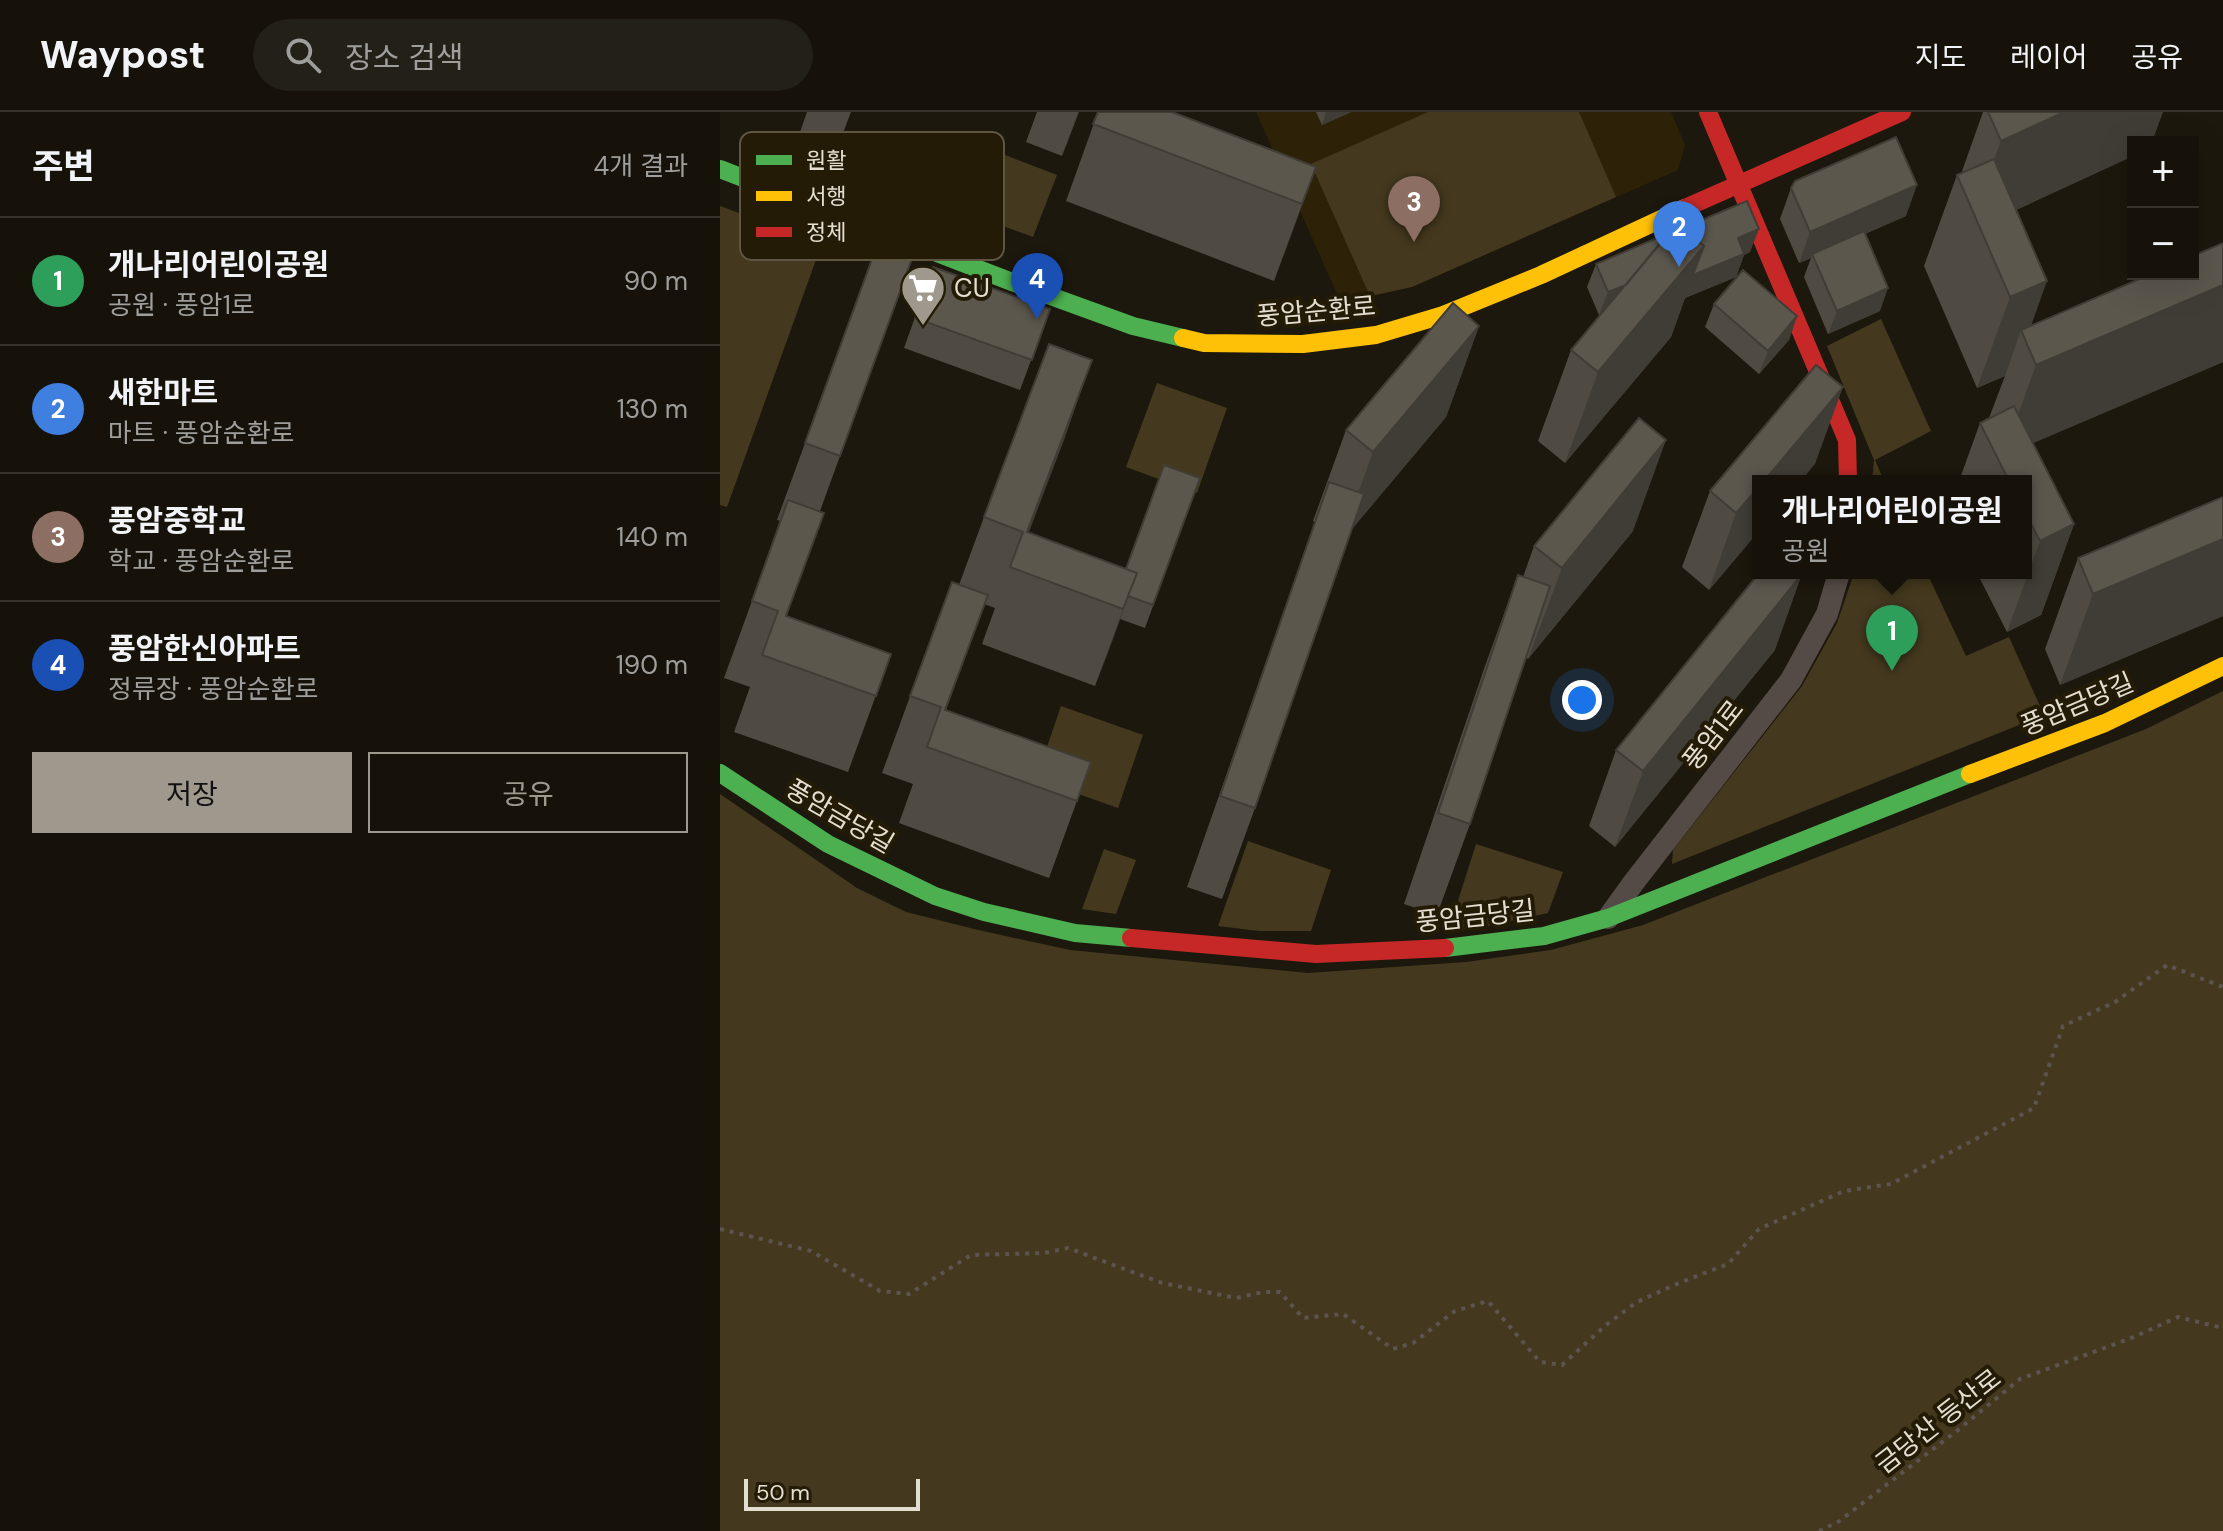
<!DOCTYPE html>
<html lang="ko">
<meta charset="utf-8">
<style>
body{margin:0;font-family:"DM Sans","Noto Sans KR",sans-serif;background:#232018;color:#f1f3f6}
.controls{position:absolute;right:24px;top:24px;display:grid;overflow:hidden;border-radius:0px;box-shadow:0 8px 32px #0002}
.controls button{width:72px;height:72px;display:grid;place-items:center;padding:0;border:0;border-bottom:2px solid #35322b;background:#16120a;color:#f1f3f6;font:40px sans-serif}
.scale{position:absolute;left:24px;bottom:20px;width:176px;box-sizing:border-box;padding-left:8px;border:4px solid #e4ded1;border-top:0;font-size:22px;line-height:28px;white-space:nowrap;color:#e4ded1;-webkit-text-stroke:6px #241b06;paint-order:stroke}
.you{position:absolute;left:862px;top:588px;width:28px;height:28px;margin:-20px;border:6px solid #fff;border-radius:50%;background:#1a73e8;box-shadow:0 0 0 12px #1a73e833}
.badge{display:grid;place-items:center;width:52px;height:52px;border-radius:50%;background:#9e998c;color:#fff;font-size:26px;font-weight:700}
.pin{position:absolute;translate:-50% -66px;filter:drop-shadow(0 2px 4px #0008)}
.pin::after{content:'';position:absolute;top:42px;width:28px;height:24px;background:inherit;clip-path:polygon(0 0,100% 0,50% 100%)}
.popup{position:absolute;left:1032px;top:363px;width:280px;height:104px;box-sizing:border-box;display:grid;place-content:center;border-radius:0px;background:#16120a;filter:drop-shadow(0 2px 6px #0005);font-size:26px;white-space:nowrap;color:#9e9e9c}
.popup b{font-size:30px;color:#f1f3f6}
.popup::after{content:'';position:absolute;left:50%;top:100%;margin-left:-16px;border:16px solid transparent;border-top-color:#16120a}
.list{margin:0;padding:0;list-style:none}
h2{display:flex;justify-content:space-between;align-items:center;height:104px;margin:0;padding:0 32px;font-size:34px}
h2 small{font-size:26px;font-weight:400;color:#9e9e9c}
.list li{display:grid;grid-template-columns:52px 1fr auto;gap:24px;align-items:center;box-sizing:border-box;height:128px;padding:0 32px;border-top:2px solid #35322b}
.list b{display:block;font-size:30px;white-space:nowrap}
.list p{margin:0;font-size:26px;white-space:nowrap;color:#9e9e9c}
.list em{font-size:26px;font-style:normal;color:#9e9e9c}
.actions{display:flex;gap:16px;padding:24px 32px}
.actions a{flex:1;padding:18px 0;border:2px solid #9e998c;border-radius:0px;text-align:center;font-size:28px;color:#9e998c}
.actions .main{background:#9e998c;color:#111}
.icon{flex:none;width:44px;height:44px;fill:none;stroke:currentColor;stroke-width:2;stroke-linecap:round;stroke-linejoin:round}
.map{position:relative;flex:none;width:1503px;height:1419px;overflow:hidden}
header{display:flex;align-items:center;gap:48px;box-sizing:border-box;height:112px;padding:0 40px;background:#16120a;border-bottom:2px solid #35322b}
header strong{font-size:38px}
nav{display:flex;gap:44px;margin-inline-start:auto;font-size:28px}
.search{width:560px;height:72px;background:#232018;display:flex;align-items:center;gap:20px;box-sizing:border-box;padding:0 28px;border-radius:44px;color:#9e9e9c;font-size:30px}
main{display:flex}
aside{flex:1;background:#16120a}
.map>svg:first-child{display:block}
.built{fill:#2d2207}
.green{fill:#44391e}
.lines{fill:none;stroke-linecap:round;stroke-linejoin:round}
.path{stroke:#5c544e;stroke-width:4;stroke-dasharray:4 6;stroke-linecap:butt}
.street{stroke:#554b46;stroke-width:22}
.fast{stroke:#4caf50;stroke-width:18}
.slow{stroke:#ffc107;stroke-width:18}
.jam{stroke:#c62828;stroke-width:18}
.wall{fill:#4f4b42}
.shaded-wall{fill:#403d36}
.building{fill:#5c574d;stroke:#403d36;stroke-width:2}
.labels{text-anchor:middle;stroke-width:8;stroke-linejoin:round;paint-order:stroke}
.poi-label{font-size:26px;fill:#e4ded1;stroke:#241b06;text-anchor:start}
.street-label{font-size:26px;fill:#e4ded1;stroke:#241b06}
.key{fill:#241b06;stroke:#5e5643;stroke-width:2}
.key-label{font-size:22px;fill:#e4ded1}
</style>
<header>
<strong>Waypost</strong>
<div class="search"><svg class="icon" aria-label="search" viewBox="0 0 24 24"><circle cx="10" cy="10" r="6"/><path d="M15 15l6 6"/></svg>장소 검색</div>
<nav><a>지도</a><a>레이어</a><a>공유</a></nav>
</header>
<main>
<aside>
<h2>주변<small>4개 결과</small></h2>
<ul class="list">
<li><span class="badge" style="background:#2e9e5b">1</span><div><b>개나리어린이공원</b><p>공원 · 풍암1로</p></div><em>90 m</em></li>
<li><span class="badge" style="background:#3f7fe0">2</span><div><b>새한마트</b><p>마트 · 풍암순환로</p></div><em>130 m</em></li>
<li><span class="badge" style="background:#8d6e63">3</span><div><b>풍암중학교</b><p>학교 · 풍암순환로</p></div><em>140 m</em></li>
<li><span class="badge" style="background:#1a4fb4">4</span><div><b>풍암한신아파트</b><p>정류장 · 풍암순환로</p></div><em>190 m</em></li>
</ul>
<div class="actions"><a class="main">저장</a><a>공유</a></div>
</aside>
<div class="map">
<svg width="1503" height="1419" viewBox="0 0 1503 1419">
<rect width="100%" height="100%" fill="#1d180d"/>
<path class="built" d="M536,0H951L965,33L958,58L692,175L621,191Z"/>
<path class="green" d="M708,0H859L896,85L692,175L650,184L591,52Z
M277,40L337,63L313,125L253,103Z
M0,94L102,131L7,395L0,393Z
M1161,207L1211,319L1155,348L1164,369H1152L1154,348L1107,234Z
M437,271L507,296L477,381L406,355Z
M1134,461H1207L1246,544L1289,525L1324,603L952,752L953,738L1082,574L1117,511Z
M1503,579V1419H0V682L137,776L186,800L254,817L350,838L588,861L746,850L831,838L923,813L1426,617Z
M341,594L423,623L398,696L316,667Z
M528,729L611,758L591,819H539L498,814Z
M756,732L843,760L828,801L754,817H729Z
M384,737L416,748L396,802L362,797Z"/>
<g class="lines">
<path class="path" d="M0,1117L91,1139L160,1179L189,1182L251,1143L324,1141L348,1136L442,1171L516,1186L543,1180H560L583,1206L623,1202L673,1237L693,1231L735,1199L768,1189L820,1250L842,1253L886,1213L917,1190L959,1171L1008,1152L1039,1117L1124,1079L1171,1072L1314,996L1343,914L1395,890L1447,853L1503,875
M1099,1419L1118,1410L1238,1318L1300,1267L1409,1227L1458,1205L1503,1216"/>
<path class="street" d="M888,806L914,770L1071,568L1107,502L1119,461"/>
<path class="fast" d="M0,57L292,170L413,214L463,226
M0,661L108,732L215,784L264,800L355,821L411,826
M725,836L824,824L888,806L1250,662"/>
<path class="slow" d="M463,226L484,231L583,232L656,223L723,203L821,163L965,96
M1250,662L1385,611L1503,554"/>
<path class="jam" d="M988,0L1127,328L1128,369
M965,96L1182,0
M411,826L596,842L725,836"/>
</g>
<path class="wall" d="M87,0H131L118,34L80,20Z
M317,0H359L342,44L306,30Z
M378,0L596,55L554,169L346,89Z
M596,0H631L602,13Z
M1263,0H1443L1413,30V44L1296,98L1311,214L1503,250L1313,331L1354,412L1321,503L1287,520L1257,461H1306V369H1239L1260,311L1269,306L1285,264L1257,276L1204,154L1237,63L1241,62Z
M240,34L264,42L246,88L223,79Z
M1071,76L1186,104L1145,122L1160,199L1108,222L1084,165L1091,146L1079,151L1060,107Z
M167,106L202,119L100,399L66,504L171,542L128,660L14,620L30,575L4,566L61,409L57,408Z
M962,116L1030,140L1024,143L1016,165L965,186L951,225L845,351L818,329L851,238L881,203H879L867,175L876,152Z
M213,155L330,197L300,278L184,236Z
M994,192L1077,204L1069,228L1039,262L985,215Z
M759,214L726,305L632,417L535,696L502,787L467,775L595,410L593,409L626,318Z
M345,325L308,420L406,457L480,366L425,516L400,507L375,574L262,532L275,496L264,492L226,598L371,650L329,766L179,711L193,672L162,661L232,470L239,473L264,405Z
M1095,352L1038,369V420L989,478L962,455L990,379Z
M1503,385V504L1340,573L1325,537L1358,446Z
M913,419L808,547L806,545L750,712L717,803L684,792L765,554L798,463L803,465L814,434Z
M1055,538L895,735L869,714L896,638Z"/>
<path class="shaded-wall" d="M358,0H359L342,44Z
M606,0H631L602,13Z
M1344,0H1443L1432,30H1413V44L1259,115L1254,103L1281,29Z
M596,55L568,132L554,169Z
M1197,73L1186,104L1093,144L1092,142L1091,146L1079,151L1090,120Z
M1039,117L1030,140L1024,143L1016,165L965,186L951,225L845,351L878,260L984,134L1018,126Z
M941,158L933,181L879,203L888,180Z
M1327,169L1306,228L1301,218L1285,264L1257,276L1290,185Z
M1503,173V250L1283,344L1316,253Z
M1168,176L1160,199L1108,222L1117,199Z
M1077,204L1069,228L1039,262L1048,239Z
M759,214L726,305L620,431L653,340Z
M372,248L345,325L295,457L294,456Z
M1123,275L1095,352L1081,369H1044Z
M946,328L913,419L808,547L842,456Z
M1038,376V420L989,478L1016,401Z
M1354,412L1321,503L1287,520L1320,429Z
M1503,427V504L1340,573L1373,482Z
M417,461L389,538L375,574L403,497Z
M1082,462L1055,538L895,735L923,659Z"/>
<path class="building" d="M378,0H452L596,55L582,92L373,12Z
M1268,0H1344L1281,29Z
M1176,25L1197,73L1090,120L1071,76L1075,69Z
M240,34L264,42L252,72L229,63Z
M1274,47L1327,169L1290,185L1237,63Z
M1027,89L1039,117L1018,126L1024,142L973,163L984,134L962,116Z
M167,106L202,119L120,344L85,331Z
M957,111L984,134L878,260L851,238Z
M1144,119L1168,176L1117,199L1092,142Z
M949,121L906,173L888,180L876,152Z
M1503,131V173L1316,253L1301,218L1431,162H1473V144Z
M213,155L330,197L312,248L195,206Z
M1023,158L1077,204L1048,239L994,192Z
M733,191L759,214L653,340L626,318Z
M329,232L372,248L307,420L417,461L403,497L290,455L303,420L264,405Z
M1096,253L1123,275L1044,369H1038V376L1016,401L990,379Z
M1294,294L1354,412L1320,429L1306,402V369H1289L1260,311Z
M919,306L946,328L842,456L814,434Z
M444,353L480,366L433,493L408,484L417,461L406,457Z
M609,370L644,382L535,696L500,684Z
M1503,385V427L1373,482L1358,446Z
M68,388L104,401L66,504L171,542L156,584L42,543L58,499L32,489Z
M1039,461L1082,462L923,659L896,638Z
M798,463L830,474L750,712L718,701Z
M232,470L268,483L225,598L371,650L357,689L207,635L221,595L190,584Z"/>
<defs>
<g id="supermarket-pin" transform="scale(2.3)"><path d="M0 17L-7.5 6A9.5 9.5 0 1 1 7.5 6Z" fill="#9e998c" stroke="#241b06"/><path d="M-6-5.5h2.5l.6 2H6L4.5 2H-2.5L-4.4-4H-6ZM-1.5 3.2a1.3 1.3 0 1 0 .1 0ZM3 3.2a1.3 1.3 0 1 0 .1 0Z" fill="#fff"/></g>
</defs>
<g fill-rule="evenodd">
<use href="#supermarket-pin" x="203" y="176"/>
</g>
<g class="labels">
<g class="poi-label">
<text x="234" y="185">CU</text>
</g>
<g class="street-label">
<text transform="translate(596 199) rotate(-5)" y="9">풍암순환로</text>
<text transform="translate(1357 592) rotate(-23)" y="9">풍암금당길</text>
<text transform="translate(993 623) rotate(-52)" y="9">풍암1로</text>
<text transform="translate(120 704) rotate(30)" y="9">풍암금당길</text>
<text transform="translate(755 804) rotate(-6)" y="9">풍암금당길</text>
<text transform="translate(1218 1309) rotate(-38)" y="9">금당산 등산로</text>
</g>
</g>
<rect x="20" y="20" width="264" height="128" rx="12" class="key"/>
<rect x="36" y="43" width="36" height="10" fill="#4caf50"/>
<rect x="36" y="79" width="36" height="10" fill="#ffc107"/>
<rect x="36" y="115" width="36" height="10" fill="#c62828"/>
<g class="key-label">
<text x="86" y="56">원활</text>
<text x="86" y="92">서행</text>
<text x="86" y="128">정체</text>
</g>
</svg>
<div class="controls">
<button>+</button>
<button>−</button>
</div>
<div class="scale">50 m</div>
<div class="you"></div>
<div class="pin badge" style="left:1172px;top:559px;background:#2e9e5b">1</div>
<div class="popup"><b>개나리어린이공원</b>공원</div>
<div class="pin badge" style="left:959px;top:155px;background:#3f7fe0">2</div>
<div class="pin badge" style="left:694px;top:130px;background:#8d6e63">3</div>
<div class="pin badge" style="left:317px;top:207px;background:#1a4fb4">4</div>
</div>
</main>
